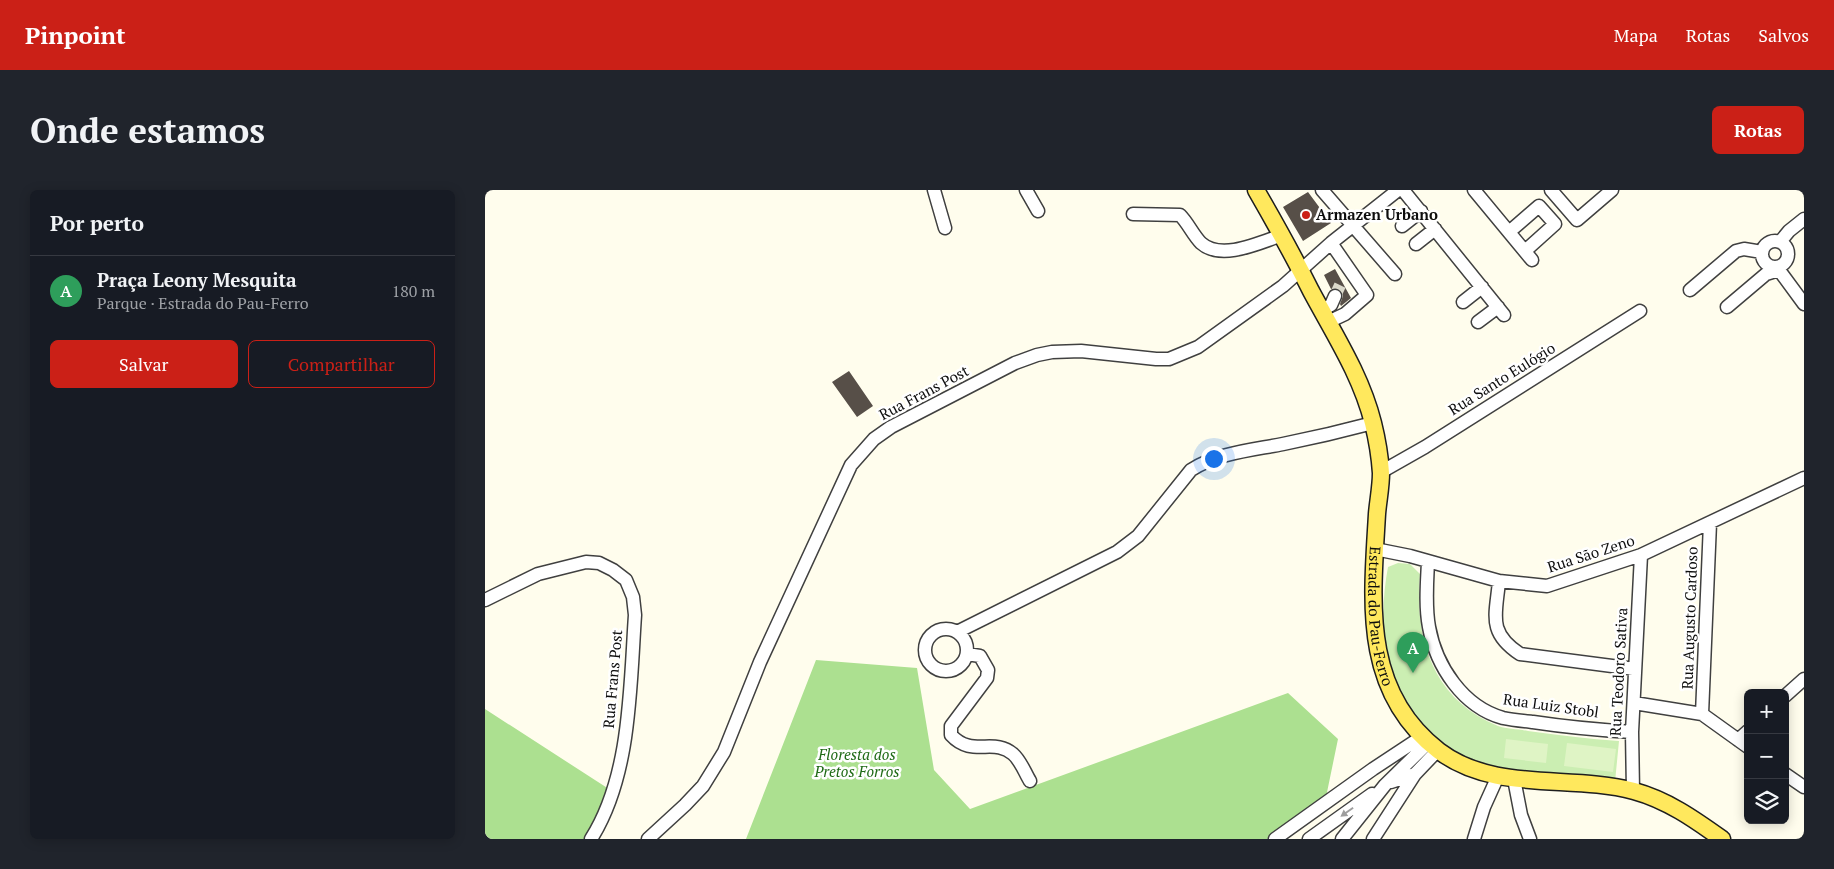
<!DOCTYPE html>
<html lang="pt">
<meta charset="utf-8">
<style>
body{margin:0;font-family:"PT Serif",serif;background:#20242c;color:#f1f3f6}
.controls{position:absolute;right:15px;bottom:15px;display:grid;overflow:hidden;border-radius:8px;box-shadow:0 2px 12px #0003}
.controls button{width:45px;height:45px;display:grid;place-items:center;padding:0;border:0;border-bottom:1px solid #363941;background:#171b24;color:#f1f3f6;font:25px sans-serif}
.you{position:absolute;left:728px;top:268px;width:18px;height:18px;margin:-12px;border:4px solid #fff;border-radius:50%;background:#1a73e8;box-shadow:0 0 0 8px #1a73e833}
.badge{display:grid;place-items:center;width:32px;height:32px;border-radius:50%;background:#cb2017;color:#fff;font-size:16px;font-weight:700}
.pin{position:absolute;translate:-50% -41px;filter:drop-shadow(0 1px 2px #0008)}
.pin::after{content:'';position:absolute;top:26px;width:18px;height:15px;background:inherit;clip-path:polygon(0 0,100% 0,50% 100%)}
.list{margin:0;padding:0;list-style:none}
h2{display:flex;justify-content:space-between;align-items:center;height:65px;margin:0;padding:0 20px;font-size:21px}
h2 small{font-size:16px;font-weight:400;color:#9ea1a6}
.list li{display:grid;grid-template-columns:32px 1fr auto;gap:15px;align-items:center;box-sizing:border-box;height:70px;padding:0 20px;border-top:1px solid #363941}
.list b{display:block;font-size:19px;white-space:nowrap}
.list p{margin:0;font-size:16px;white-space:nowrap;color:#9ea1a6}
.list em{font-size:16px;font-style:normal;color:#9ea1a6}
.actions{display:flex;gap:10px;padding:15px 20px}
.actions a{flex:1;padding:11px 0;border:1px solid #cb2017;border-radius:8px;text-align:center;font-size:18px;color:#cb2017}
.actions .main{background:#cb2017;color:#fff}
.icon{flex:none;width:28px;height:28px;fill:none;stroke:currentColor;stroke-width:2;stroke-linecap:round;stroke-linejoin:round}
.map{position:relative;flex:none;width:1319px;height:649px;overflow:hidden;border-radius:8px}
header{display:flex;align-items:center;gap:30px;box-sizing:border-box;height:70px;padding:0 25px;background:#cb2017;color:#fff}
header strong{font-size:24px}
nav{display:flex;gap:28px;margin-inline-start:auto;font-size:18px}
.intro{display:flex;align-items:center;justify-content:space-between;box-sizing:border-box;height:120px;padding:0 30px}
h1{margin:0;font-size:35px}
.button{padding:12px 22px;border-radius:8px;background:#cb2017;color:#fff;font-size:18px;font-weight:700}
main{display:flex;gap:30px;padding:0 30px}
aside{flex:1;background:#171b24;border-radius:8px;box-shadow:0 2px 12px #0003}
.map>svg:first-child{display:block}
.green{fill:#cbeeb2}
.forest{fill:#ace090}
.pitch{fill:#dff4c5}
.building{fill:#574f48}
.lines{fill:none;stroke-linecap:round;stroke-linejoin:round}
.minor-tunnel{stroke:#dbd9cb;stroke-width:12;stroke-dasharray:12 6;stroke-linecap:butt}
.minor-casing{stroke:#404040;stroke-width:15}
.major-casing{stroke:#1e1e1e;stroke-width:19}
.minor{stroke:#fff;stroke-width:12}
.major{stroke:#ffe85d;stroke-width:16}
.oneway{fill:#9e9e9e}
.poi-dot{fill:#cb2017;stroke:#fff;stroke-width:2}
.labels{text-anchor:middle;stroke-width:5;stroke-linejoin:round;paint-order:stroke}
.poi-label{font-size:15px;font-weight:bold;fill:#0d0d0d;stroke:#fff;text-anchor:start}
.street-label{font-size:15px;fill:#0d0d0d;stroke:#fff}
.park-label{font-size:15px;font-style:italic;fill:#206b17;stroke:#fff}
</style>
<header>
<strong>Pinpoint</strong>
<nav><a>Mapa</a><a>Rotas</a><a>Salvos</a></nav>
</header>
<div class="intro"><h1>Onde estamos</h1><a class="button">Rotas</a></div>
<main>
<aside>
<h2>Por perto<small></small></h2>
<ul class="list">
<li><span class="badge" style="background:#2e9e5b">A</span><div><b>Praça Leony Mesquita</b><p>Parque · Estrada do Pau-Ferro</p></div><em>180 m</em></li>
</ul>
<div class="actions"><a class="main">Salvar</a><a>Compartilhar</a></div>
</aside>
<div class="map">
<svg width="1319" height="649" viewBox="0 0 1319 649">
<rect width="100%" height="100%" fill="#fffded"/>
<path class="green" d="M913,373L925,374L935,384C929,449 948,510 1013,536C1022,539 1033,539 1043,541C1073,545 1104,549 1134,551L1130,592C1103,589 1077,586 1050,583C1033,582 1013,580 997,574C983,569 965,561 953,552C901,508 891,441 903,377Z"/>
<path class="forest" d="M331,470L432,478L449,580L485,619L803,503L853,549L840,612L782,649H261Z
M0,519L127,601L99,649H0Z"/>
<path class="pitch" d="M1021,549L1063,554L1061,573L1019,568Z
M1082,553L1131,559L1128,582L1079,576Z"/>
<path class="building" d="M823,2L846,33L818,51L798,17Z
M850,79L866,108L856,116L855,114L858,106L857,102L853,98L846,99L839,85Z
M364,181L388,216L372,227L347,192Z"/>
<g class="lines">
<path class="minor-tunnel" d="M850,106L857,91"/>
<g class="minor-casing">
<path id="minor" d="M449,0L460,38
M541,0L553,21
M837,0L910,84
M918,0L1019,125
M989,0L1047,70
M1066,0L1092,30L1127,0
M648,24L695,25C703,33 708,45 716,53C736,71 774,53 797,45
M917,36L936,21
M1024,42L1054,16L1070,34L1040,61
M1277 64a13 13 0 1 1 26 0a13 13 0 1 1-26 0Z
M1295,52L1304,41L1319,29
M931,54L950,39
M1294,77V80L1319,114
M1205,100L1251,61L1259,59L1277,62
M978,112L997,97
M1242,117L1281,84L1294,80
M837,120L846,115L850,106
M843,132L860,124L882,105L846,53
M993,132L1013,117
M896,282L940,257L1155,121
M890,359L925,366L1014,391L1062,396L1156,365L1319,288
M943,372C942,393 940,416 944,437C951,476 978,517 1018,528C1027,530 1038,531 1048,532C1081,537 1114,540 1147,542
M1014,391C1011,425 1002,442 1035,464L1150,479
M0,410L53,384L101,372L114,373L128,380L141,390L148,407L150,425C145,497 146,586 106,649
M440 460a21 21 0 1 1 42 0a21 21 0 1 1-42 0Z
M472,442L632,362L653,346L706,280C732,263 768,260 798,254C828,248 858,241 888,233
M482,464L495,466L503,480L502,488L466,536V545C487,568 509,547 528,564C536,571 540,583 545,591
M1300,506L1319,489
M1149,513L1217,524L1263,557
M1217,524L1225,333
M1253,550L1263,541
M1300,584L1319,597
M1029,589L1036,625L1045,649
M906,592L930,584
M1148,601L1147,542L1156,365
M163,649L200,615L218,596L239,562L275,472L366,275L389,249L406,237L530,173L552,165L567,162L596,161L671,169H684L713,157L798,96L846,53L913,0
M790,649L888,579L938,546
M824,649L887,604
M857,649L900,595L944,552
M888,649L930,584L953,560
M989,649L999,617L1013,586"/>
</g>
<g class="major-casing">
<g id="major">
<path id="s1" d="M771,0C790,33 809,67 826,101C849,144 876,185 888,233C892,249 895,268 896,283C896,297 893,311 892,324C887,411 876,501 954,561C1010,603 1085,584 1149,601C1182,610 1209,629 1237,649"/>
</g>
</g>
<use href="#minor" class="minor"/>
<use href="#major" class="major"/>
</g>
<defs><path id="oneway-solid" d="M-6-.8H1V-3.2L6.5 0L1 3.2V.8H-6Z" transform="scale(1.25)"/></defs>
<use class="oneway" href="#oneway-solid" transform="translate(862 622) rotate(145)"/>
<circle class="poi-dot" cx="821" cy="25" r="5"/>
<g class="labels">
<g class="poi-label">
<text x="831" y="30">Armazen Urbano</text>
</g>
<g class="street-label">
<text transform="translate(1017 189) rotate(-32)" y="5">Rua Santo Eulógio</text>
<text transform="translate(439 203) rotate(-28)" y="5">Rua Frans Post</text>
<text transform="translate(1106 364) rotate(-18)" y="5">Rua São Zeno</text>
<text dy="5" stroke="none"><textPath href="#s1" startOffset="456">Estrada do Pau-Ferro</textPath></text>
<text transform="translate(1205 428) rotate(-88)" y="5">Rua Augusto Cardoso</text>
<text transform="translate(1134 482) rotate(-87)" y="5">Rua Teodoro Sativa</text>
<text transform="translate(128 489) rotate(-85)" y="5">Rua Frans Post</text>
<text transform="translate(1066 516) rotate(8)" y="5">Rua Luiz Stobl</text>
</g>
<g class="park-label">
<text x="372" y="570">Floresta dos<tspan x="372" dy="17">Pretos Forros</tspan></text>
</g>
</g>
</svg>
<div class="controls">
<button>+</button>
<button>−</button>
<button><svg class="icon" aria-label="layers" viewBox="0 0 24 24"><path d="M12 4l9 5-9 5-9-5zM3 14l9 5 9-5"/></svg></button>
</div>
<div class="you"></div>
<div class="pin badge" style="left:928px;top:483px;background:#2e9e5b">A</div>
</div>
</main>
